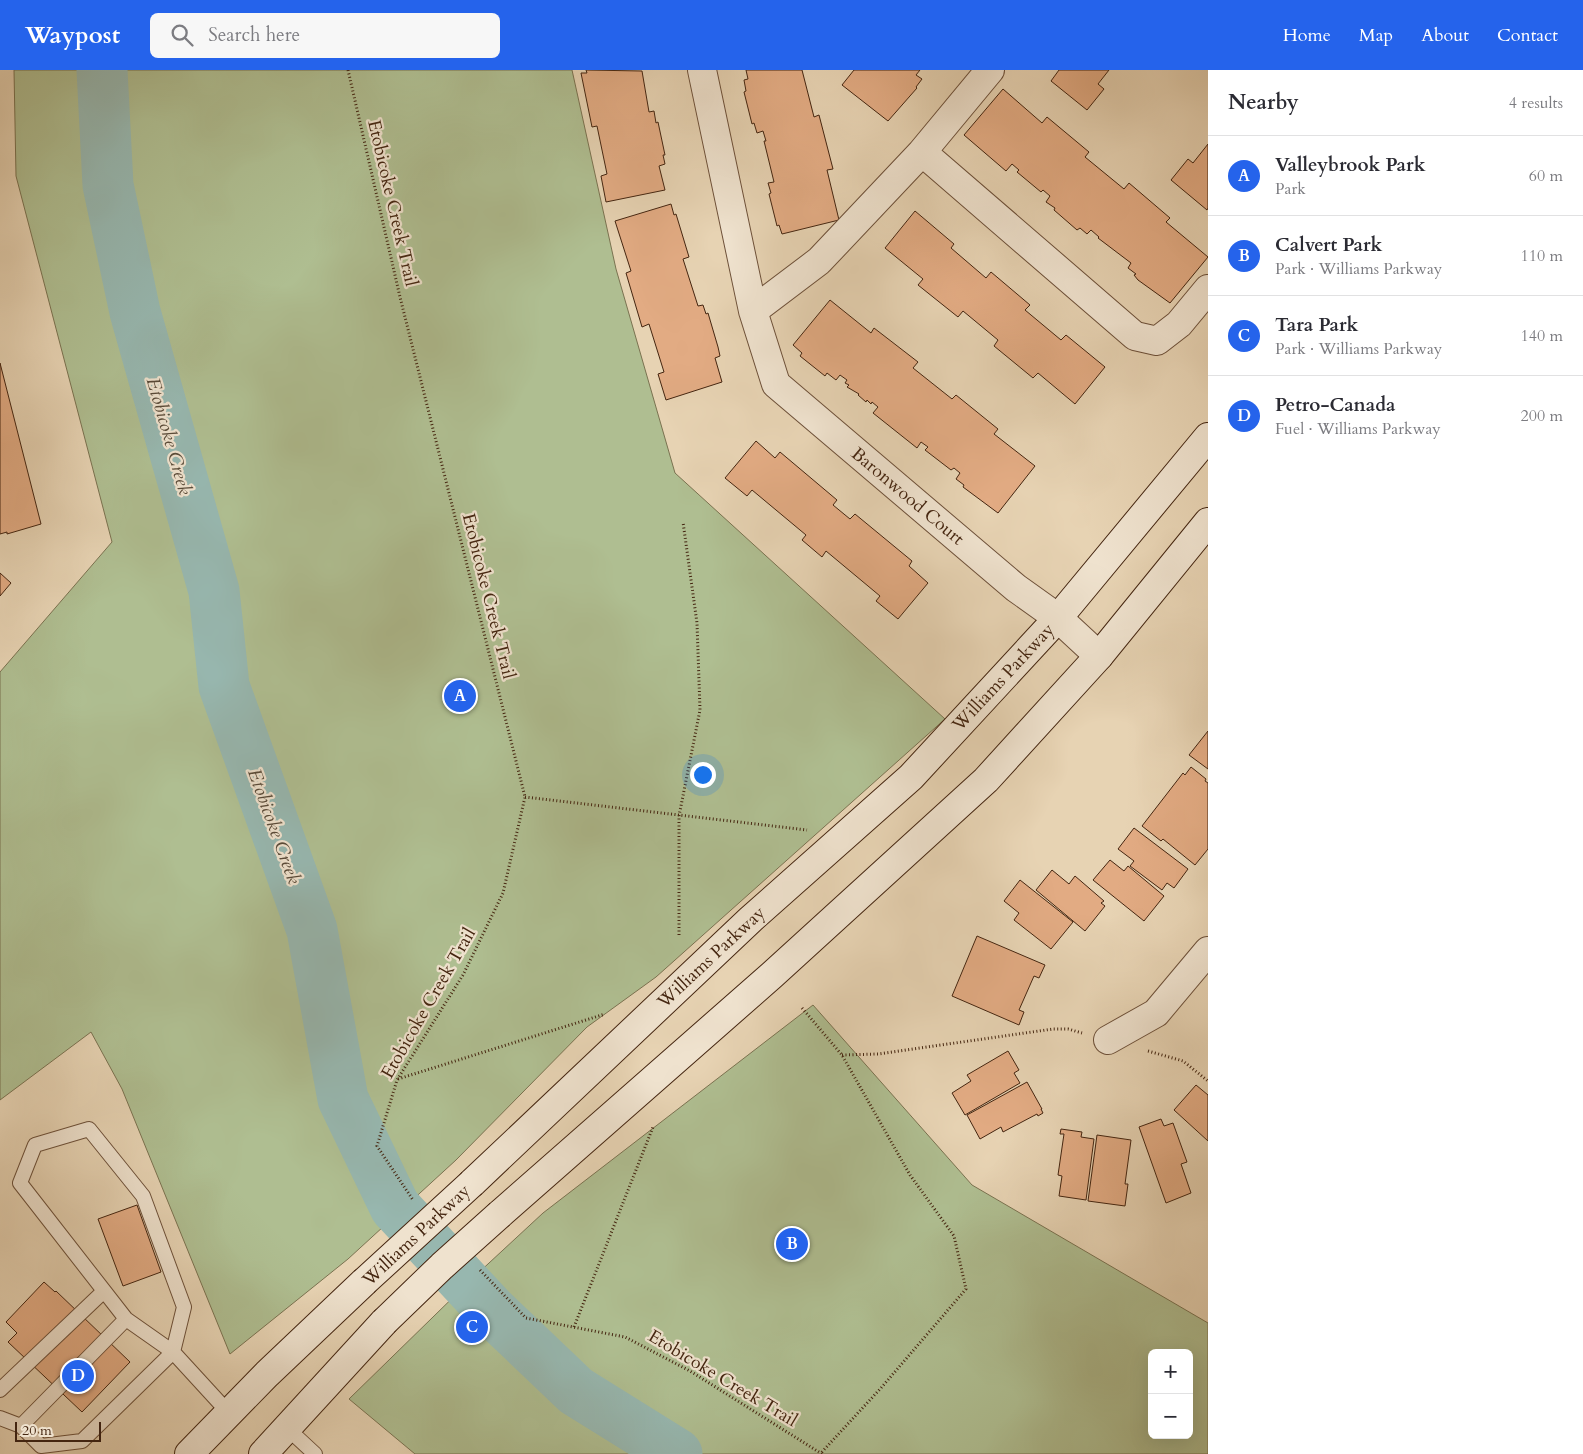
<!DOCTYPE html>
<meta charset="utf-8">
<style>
body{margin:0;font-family:Cardo,serif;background:#f7f7f7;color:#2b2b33}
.controls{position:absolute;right:15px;bottom:15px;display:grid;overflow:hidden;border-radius:8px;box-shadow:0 5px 20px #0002}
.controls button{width:45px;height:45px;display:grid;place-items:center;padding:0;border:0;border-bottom:1px solid #e1e1e2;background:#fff;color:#2b2b33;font:25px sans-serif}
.scale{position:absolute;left:15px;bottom:12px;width:86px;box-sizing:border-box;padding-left:5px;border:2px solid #442510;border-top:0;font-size:14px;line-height:18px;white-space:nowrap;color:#442510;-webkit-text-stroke:4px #efe2ce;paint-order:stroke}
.you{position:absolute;left:702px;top:704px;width:18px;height:18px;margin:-12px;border:4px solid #fff;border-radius:50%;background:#1a73e8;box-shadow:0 0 0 8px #1a73e833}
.badge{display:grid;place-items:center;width:32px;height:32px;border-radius:50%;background:#2563eb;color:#fff;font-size:16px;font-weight:700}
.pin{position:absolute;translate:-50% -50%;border:2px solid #fff;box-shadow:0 1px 5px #0006}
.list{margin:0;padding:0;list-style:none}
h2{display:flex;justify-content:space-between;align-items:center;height:65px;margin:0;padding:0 20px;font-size:21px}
h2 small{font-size:16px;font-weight:400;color:#7c7c81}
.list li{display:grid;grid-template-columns:32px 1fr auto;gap:15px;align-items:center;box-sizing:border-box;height:80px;padding:0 20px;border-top:1px solid #e1e1e2}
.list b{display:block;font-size:19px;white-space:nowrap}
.list p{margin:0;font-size:16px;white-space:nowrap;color:#7c7c81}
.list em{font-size:16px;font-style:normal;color:#7c7c81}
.icon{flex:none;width:28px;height:28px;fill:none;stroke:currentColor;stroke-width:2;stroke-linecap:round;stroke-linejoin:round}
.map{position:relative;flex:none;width:1208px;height:1384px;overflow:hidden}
header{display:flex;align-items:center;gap:30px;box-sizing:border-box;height:70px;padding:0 25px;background:#2563eb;color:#fff}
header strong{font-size:24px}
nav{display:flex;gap:28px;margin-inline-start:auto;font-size:18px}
.search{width:350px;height:45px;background:#f7f7f7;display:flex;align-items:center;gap:12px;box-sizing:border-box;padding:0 18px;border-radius:8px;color:#7c7c81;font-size:19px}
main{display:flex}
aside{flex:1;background:#fff}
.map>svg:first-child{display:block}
.green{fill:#afbe91;stroke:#7a7250;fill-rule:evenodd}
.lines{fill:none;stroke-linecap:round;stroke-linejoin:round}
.river{stroke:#97b7af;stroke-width:51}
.building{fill:#e2ab83;stroke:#442510}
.lane-casing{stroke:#6d5039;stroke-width:16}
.street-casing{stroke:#6d5039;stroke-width:30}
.secondary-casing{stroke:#442510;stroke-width:30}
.path{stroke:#442510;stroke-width:3;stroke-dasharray:1 2.5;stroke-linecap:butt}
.lane{stroke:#efe2ce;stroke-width:14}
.street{stroke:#efe2ce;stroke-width:28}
.secondary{stroke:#efe2ce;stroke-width:28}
.secondary-bridge-casing{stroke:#442510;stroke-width:30;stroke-linecap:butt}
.secondary-bridge{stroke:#efe2ce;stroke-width:28}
.labels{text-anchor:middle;stroke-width:4.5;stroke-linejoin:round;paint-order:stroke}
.street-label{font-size:18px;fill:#442510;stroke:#efe2ce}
.water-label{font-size:19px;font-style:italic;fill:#594a38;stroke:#efe2ce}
</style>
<header>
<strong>Waypost</strong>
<div class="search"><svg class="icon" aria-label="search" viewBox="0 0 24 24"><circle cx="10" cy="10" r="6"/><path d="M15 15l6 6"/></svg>Search here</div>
<nav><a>Home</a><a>Map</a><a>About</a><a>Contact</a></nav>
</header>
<main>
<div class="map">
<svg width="1208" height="1384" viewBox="0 0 1208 1384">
<rect width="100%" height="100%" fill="#e7d3b3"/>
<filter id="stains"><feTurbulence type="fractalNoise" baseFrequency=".004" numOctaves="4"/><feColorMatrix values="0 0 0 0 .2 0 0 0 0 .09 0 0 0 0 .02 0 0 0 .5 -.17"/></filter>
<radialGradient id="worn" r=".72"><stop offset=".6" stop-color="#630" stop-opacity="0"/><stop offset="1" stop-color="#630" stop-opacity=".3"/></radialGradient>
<path class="green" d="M14,0H572L616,199L675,403L945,649L656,907L587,957L456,1090L348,1189L230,1284L122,1019L91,962L0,1030V602L112,472L16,106Z
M813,935L972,1115L1208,1253V1384H415L349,1329L475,1206L543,1143ZM1152,1283H1189V1365H1152Z"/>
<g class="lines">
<path class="river" d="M102,0L108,115L135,242L214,521L224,616L312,860L343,1029L395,1137L491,1240L576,1321L677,1384"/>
</g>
<path class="building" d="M586,0L642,1L649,42L654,41L656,53L658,52L665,85H663L665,94L659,96L665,120L606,132L601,106L607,104L597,56L592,57L581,3H587Z
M746,0H802L814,47L819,45L833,99L827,100L839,150L782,164L779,155L777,156L769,124L771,123L768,113L774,112L764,71H766L763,61L757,63L754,53L752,54L744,22L746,21L744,10L748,9Z
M854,0H920L916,5L922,9L916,17L917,18L888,51L842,15Z
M1059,0H1109L1098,14L1104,19L1087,40L1051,11Z
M1003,19L1042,53L1047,47L1089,82L1085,87L1124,119L1129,113L1170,148L1166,152L1208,187L1170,233L1138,210L1134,205L1136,204L1128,198L1131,193L1098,168L1099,167L1091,160L1087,164L1080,158L1077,160L1054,140L1055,138L1046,132L1050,126L1043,120L1041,122L1017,102L1019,100L1012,94L1006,101L964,65Z
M1208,74V138L1207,140L1171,110L1188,89L1193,93Z
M671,134L674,145L676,144L689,187L683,189L698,236L703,235L706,244L708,243L718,277L720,286L715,288L722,312L666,330L658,304L664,302L649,254L642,257L626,203L631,201L615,151Z
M915,141L954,174L951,178L986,208L991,202L1030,235L1025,240L1061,270L1066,265L1105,297L1075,334L1038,303L1033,308L994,276L998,270L963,241L958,247L918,215L923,209L885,178Z
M830,230L871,263L874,258L918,292L913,298L952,329L956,325L998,359L994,364L1035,396L998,443L963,417L964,415L956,409L960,403L954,398L951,400L925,380L928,377L921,372L917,378L873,343L878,337L872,332L871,334L867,330L866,332L858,325L859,324L847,317L849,315L845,313L847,310L840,305L836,310L827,303L825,306L800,286L802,283L793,275Z
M0,293L41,454L7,464V462L0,464Z
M756,371L775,388L780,382L837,430L833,435L850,449L855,444L912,491L909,496L928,513L898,549L876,531L880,526L826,481L822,487L802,470L806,465L752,420L747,426L725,408Z
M0,503L11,513L0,526Z
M1208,661V699L1189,685Z
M1191,697L1206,709L1205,711L1208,713V779L1195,795L1163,769L1161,771L1142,756L1183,703L1185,705Z
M1134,758L1188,799L1174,818L1167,813L1162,820L1130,796L1134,791L1118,779Z
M1110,790L1124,801L1128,796L1164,826L1144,851L1093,810Z
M1052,800L1069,814L1075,806L1104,831L1101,833L1105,836L1085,861L1036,820Z
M1020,810L1073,852L1051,879L1014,850L1019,843L1004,831Z
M977,866L1045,895L1039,908L1034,906L1019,940L1024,942L1019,955L952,926Z
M1008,981L1019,1000L1014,1003L1020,1013L965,1045L952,1023L971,1011L967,1005Z
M1027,1012L1042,1039H1041L1043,1043L1038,1046L1037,1044L1003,1062L1001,1057L980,1069L967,1045Z
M1196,1015L1208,1025V1071L1174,1040Z
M1161,1049L1164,1056L1173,1053L1187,1092L1181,1094L1191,1123L1166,1133L1139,1057Z
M1061,1059L1082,1062L1081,1067L1094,1069L1086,1130L1059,1126L1062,1106L1058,1105L1064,1064H1060Z
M1097,1065L1131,1070L1125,1114H1128L1125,1136L1088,1131Z
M137,1135L161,1202L123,1216L98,1149Z
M44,1212L55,1222L56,1221L130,1292L82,1342L8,1272L17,1263L6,1252Z"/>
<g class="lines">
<g class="lane-casing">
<path id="lane" d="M89,1059L143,1126L184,1237L173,1282L126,1249L20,1113L35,1075Z
M0,1320L104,1221
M0,1348L21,1356L41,1376L82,1371L173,1282L228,1342
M21,1356L126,1249
M287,1358L315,1384"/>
</g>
<g class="street-casing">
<path id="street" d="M702,0L753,241L776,314L1016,518L1058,548L1099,586
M922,82L1135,266L1157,271L1179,254L1208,219
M753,241L819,191L922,82L990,0
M1108,970L1156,943L1208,881"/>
</g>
<g class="secondary-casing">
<path id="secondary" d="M472,1113L751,849L911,707L1058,548L1208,367
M500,1144L772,905L986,710L1099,586L1208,452
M189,1384L267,1304L364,1212
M263,1384L384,1252"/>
</g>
<path class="path" d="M348,0L400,227L525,727L503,823L463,905L397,1010L377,1076L413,1130
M525,727L807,760
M679,865V746L700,640L697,553L683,452
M802,938L842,985L910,1105L954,1166L966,1219L881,1318L821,1383
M1148,981L1183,991L1208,1011
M842,985L878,984L1053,959H1068L1082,963
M398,1009L605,944
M480,1200L526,1248L625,1267L690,1301L822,1384
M574,1257L653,1057"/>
<use href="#lane" class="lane"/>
<use href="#street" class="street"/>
<use href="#secondary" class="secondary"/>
<g class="secondary-bridge-casing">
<path id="secondary-bridge" d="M364,1212L472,1113
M384,1252L442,1196L500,1144"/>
</g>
<use href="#secondary-bridge" class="secondary-bridge"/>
</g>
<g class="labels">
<g class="street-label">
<text transform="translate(393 133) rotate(77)" y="6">Etobicoke Creek Trail</text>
<text transform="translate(908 426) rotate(40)" y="6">Baronwood Court</text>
<text transform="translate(489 526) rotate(76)" y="6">Etobicoke Creek Trail</text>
<text transform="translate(1003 607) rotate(-47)" y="6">Williams Parkway</text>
<text transform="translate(711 887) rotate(-43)" y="6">Williams Parkway</text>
<text transform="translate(428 933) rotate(-60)" y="6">Etobicoke Creek Trail</text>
<text transform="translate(416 1165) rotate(-43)" y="6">Williams Parkway</text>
<text transform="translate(723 1308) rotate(31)" y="6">Etobicoke Creek Trail</text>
</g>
<g class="water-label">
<text transform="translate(170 366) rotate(74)" y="7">Etobicoke Creek</text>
<text transform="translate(275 756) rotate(70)" y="7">Etobicoke Creek</text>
</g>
</g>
<rect width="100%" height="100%" filter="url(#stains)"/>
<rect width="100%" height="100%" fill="url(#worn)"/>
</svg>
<div class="controls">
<button>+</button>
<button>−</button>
</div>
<div class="scale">20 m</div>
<div class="you"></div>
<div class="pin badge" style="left:460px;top:626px">A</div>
<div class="pin badge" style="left:792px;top:1174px">B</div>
<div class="pin badge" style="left:472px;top:1257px">C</div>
<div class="pin badge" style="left:78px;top:1306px">D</div>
</div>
<aside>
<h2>Nearby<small>4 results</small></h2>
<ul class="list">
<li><span class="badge">A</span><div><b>Valleybrook Park</b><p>Park</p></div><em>60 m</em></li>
<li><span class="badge">B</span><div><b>Calvert Park</b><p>Park · Williams Parkway</p></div><em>110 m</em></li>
<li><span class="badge">C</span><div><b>Tara Park</b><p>Park · Williams Parkway</p></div><em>140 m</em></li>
<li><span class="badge">D</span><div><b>Petro-Canada</b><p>Fuel · Williams Parkway</p></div><em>200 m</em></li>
</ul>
</aside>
</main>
